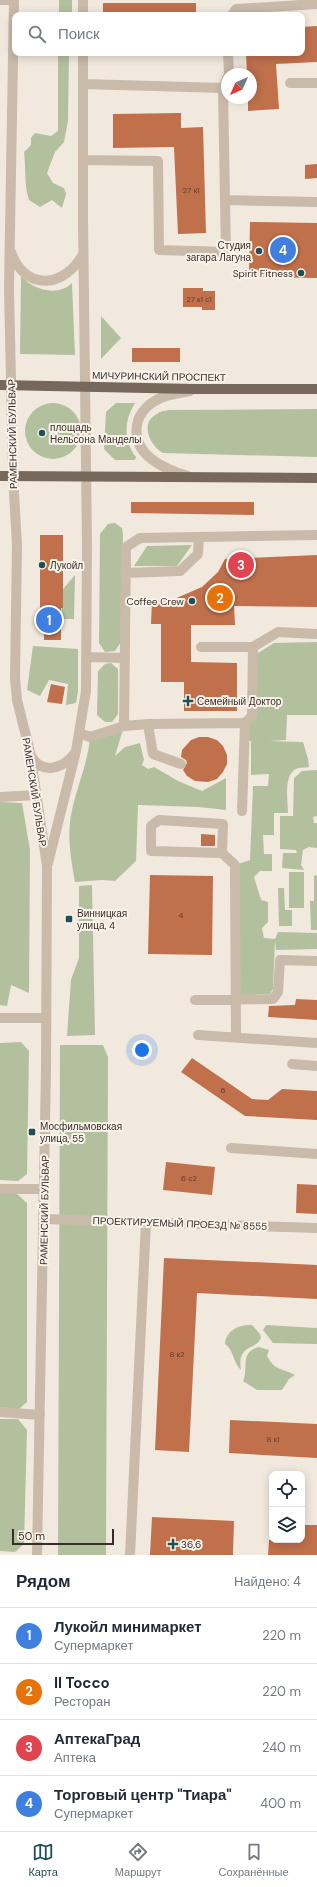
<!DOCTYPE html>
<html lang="ru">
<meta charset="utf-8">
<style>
body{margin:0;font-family:"DM Sans",sans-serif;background:#f6f6f7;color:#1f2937}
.controls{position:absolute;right:12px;bottom:12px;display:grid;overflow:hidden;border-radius:8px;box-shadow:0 2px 10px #0003}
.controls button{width:36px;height:36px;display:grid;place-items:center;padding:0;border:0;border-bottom:1px solid #e0e1e3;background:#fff;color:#1f2937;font:20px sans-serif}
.compass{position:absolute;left:221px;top:68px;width:36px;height:36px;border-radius:50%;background:#fff;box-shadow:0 2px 10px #0003;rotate:225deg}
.scale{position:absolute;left:12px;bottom:10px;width:102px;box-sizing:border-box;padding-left:4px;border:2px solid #372e29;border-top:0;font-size:11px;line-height:14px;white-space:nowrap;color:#372e29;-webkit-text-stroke:3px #f9f3ea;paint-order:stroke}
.you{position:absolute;left:142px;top:1050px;width:14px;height:14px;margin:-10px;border:3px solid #fff;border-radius:50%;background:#1a73e8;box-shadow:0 0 0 6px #1a73e833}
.badge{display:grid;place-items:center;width:26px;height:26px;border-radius:50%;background:#205057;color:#fff;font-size:13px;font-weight:700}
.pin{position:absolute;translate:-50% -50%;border:2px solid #fff;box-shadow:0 1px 4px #0006}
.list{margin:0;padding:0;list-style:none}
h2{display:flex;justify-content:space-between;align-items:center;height:52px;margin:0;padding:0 16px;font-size:17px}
h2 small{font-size:13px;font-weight:400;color:#747a83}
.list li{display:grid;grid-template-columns:26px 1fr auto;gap:12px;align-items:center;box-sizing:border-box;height:56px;padding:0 16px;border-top:1px solid #e0e1e3}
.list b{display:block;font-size:15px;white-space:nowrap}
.list p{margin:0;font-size:13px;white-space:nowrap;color:#747a83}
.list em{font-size:13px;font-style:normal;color:#747a83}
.icon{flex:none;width:22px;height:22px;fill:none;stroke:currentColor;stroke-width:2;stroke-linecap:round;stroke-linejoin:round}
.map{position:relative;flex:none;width:317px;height:1555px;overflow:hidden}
.search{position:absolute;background:#fff;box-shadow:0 2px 10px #0003;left:12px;right:12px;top:12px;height:44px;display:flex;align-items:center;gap:10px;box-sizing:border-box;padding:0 14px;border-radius:8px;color:#747a83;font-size:15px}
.sheet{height:276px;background:#fff}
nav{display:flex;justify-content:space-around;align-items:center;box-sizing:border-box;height:56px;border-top:1px solid #e0e1e3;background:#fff;font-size:11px;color:#747a83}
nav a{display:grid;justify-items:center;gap:2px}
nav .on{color:#205057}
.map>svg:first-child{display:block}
.green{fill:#b2c09e}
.building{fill:#c1704c}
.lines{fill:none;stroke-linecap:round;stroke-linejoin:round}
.minor{stroke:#c9baaa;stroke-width:10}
.major{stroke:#78675b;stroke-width:10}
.poi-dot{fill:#205057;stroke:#f9f3ea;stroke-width:1.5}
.labels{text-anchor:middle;stroke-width:4;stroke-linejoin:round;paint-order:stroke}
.number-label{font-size:8px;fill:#5a3e32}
.poi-label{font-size:10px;fill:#372e29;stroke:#f9f3ea;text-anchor:start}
.street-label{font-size:10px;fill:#372e29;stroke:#f9f3ea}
</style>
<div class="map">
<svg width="317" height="1555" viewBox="0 0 317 1555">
<rect width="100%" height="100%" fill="#f1e9de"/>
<path class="green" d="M59,0H72V15H59Z
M58,53H69L68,121L64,142L55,152L47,173L53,183L64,188L66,194L62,208L52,200L40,207L29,200C24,185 26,168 24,152L31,145V138L35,133L51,136L58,131Z
M21,276C33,290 58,297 72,283L75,355L20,354Z
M101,316L121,338L101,359Z
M116,403H135C124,421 123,440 136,457L135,460H115L104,449L106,412Z
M25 431a28 28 0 1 1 56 0a28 28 0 1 1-56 0Z
M317,409V457L163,453C150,446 139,423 157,414C160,411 165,411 169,410Z
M115,523L122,528L123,534L121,642L115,651L105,652L99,643L100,534L108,524Z
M192,545L177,566H134L147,546Z
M75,575L74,619H61L63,589Z
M317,642V715H287L286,740L269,741L303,742L308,759L309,767C305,768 299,767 296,769C283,775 288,802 288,813H274V835H263L264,854H272V871H260L254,877L261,900L268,902V922L262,928L264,938L275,939L278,932L317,933V949L276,950L275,941L273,989L270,994H257L256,999H236L235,865L250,860L253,786H268L269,774L251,775V741L244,739L252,716L253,656L274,643Z
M33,646L78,649V691L76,703L66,705L68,684L49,680L40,696L27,690Z
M111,663L118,669V714L112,722H105L97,715L98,671L105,664Z
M124,726L115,756L125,747L140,743L144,760L142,765L148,769L154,767L178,781L202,791L226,778V810L199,807L138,805L136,861L115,881L102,880L75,882C71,859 67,838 71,815C76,788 88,764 90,737Z
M317,770V816L313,817L314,823H317V848L309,847L303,850L301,865L304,870L282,868L283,853H297L296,850L280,849V816H293L294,778L302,771Z
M0,802L22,803L30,850L29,993L11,985L7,1006L0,1005Z
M289,872H304V908H289Z
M317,875V930H311L310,901H314V876Z
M92,885L95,1035L67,1036L71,980L79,958V886Z
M278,888H284L285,910H292V926H279Z
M21,1042L29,1051L27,1174L18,1181L0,1180V1043Z
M60,1045H103L108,1057L106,1555H58Z
M0,1194H17L27,1203V1402L19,1409L0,1407Z
M252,1325L260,1334L261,1338C255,1351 237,1344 241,1370C233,1363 234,1350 225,1344C226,1330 240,1324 252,1325Z
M266,1325L317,1328V1344L273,1343L263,1330Z
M259,1347L269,1350L267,1356C275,1371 282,1368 295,1375L289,1379L282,1390H257L243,1381C249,1368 239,1352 259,1347Z
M0,1419H18L27,1430L24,1544L15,1552L0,1551Z"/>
<path class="building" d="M103,3H196V15H103Z
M317,26V62L276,64L279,109L248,111V98H251V74H247L246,53H302V27Z
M181,113V128L203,127L206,233L178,234L174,147L113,148V114Z
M317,164V178L305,179V165Z
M250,222L317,223V278L249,277Z
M183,288H203V291H215V310H202V307H183Z
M132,348H180V362H132Z
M131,502H254V515L131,513Z
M40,535H63V608H61V640H44V608H40Z
M317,555V607L234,606L235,625H191V662L237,663V711H184V682H161V624H151L152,600H172L202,587L218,572L225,559Z
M51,684L65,687L62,704L47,702Z
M199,737H208L217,740L223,746L227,755V764L223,772L217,779L208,782L195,781L187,776L183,770L187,763L186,760L181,757L182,750L191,740Z
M201,834L215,835V846H201Z
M150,875L213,876L212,955L148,954Z
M296,999L317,1000V1020L268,1017L269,1006L295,1005Z
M192,1058L252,1099L268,1100L282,1089L317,1091V1120L245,1116L181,1072Z
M166,1162L215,1167L212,1195L163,1190Z
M297,1184L317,1185V1214L296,1213Z
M164,1258L317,1265V1299L197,1293L189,1452L155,1450Z
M230,1420L317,1424V1458L229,1453Z
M152,1517L234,1521L233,1555H150Z
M302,1525H317V1555H268L269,1540H302Z"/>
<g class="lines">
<path class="minor" d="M0,0H14
M14,0L9,288L13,476L17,545L15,678L17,700L30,752L47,866L46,1070L37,1555
M83,15V0
M232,15L236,9L317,4
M228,53L229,74
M290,83H317
M83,84L223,88L227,78
M223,88L225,200L317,202
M83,160L158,161L159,250L226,252L225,200
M11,252C25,292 65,288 83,254
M188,476C164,469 132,455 137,425C139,412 150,402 163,397C171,394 181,393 190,391
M317,535L140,538L126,547L124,726L148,724L245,723L252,716L253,647L278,632L317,634
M125,573L180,571L198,554L199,537
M201,647H253
M86,657L125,658
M148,724L153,754L181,764
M79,733L90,737L124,726
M30,754C41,776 63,769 75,753
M0,797L37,795
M242,811L245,723
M222,853L223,824L159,820L151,826V851L222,853L235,865L236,1037
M48,863L76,751L86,691L87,546L83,218V53
M195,1000L273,999L278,992L280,960L317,961
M0,1018H46
M198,1035L317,1043
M292,1064L317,1066
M231,1148L317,1154
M0,1189H44
M43,1219L317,1228
M0,1412L40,1415
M130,1555L146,1222"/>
<path class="major" d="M0,385L195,389H317
M0,476L317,478"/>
</g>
<g class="poi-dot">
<circle cx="259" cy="251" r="4"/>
<circle cx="301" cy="273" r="4"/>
<circle cx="42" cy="433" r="4"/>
<circle cx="42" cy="565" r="4"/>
<circle cx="192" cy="601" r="4"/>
<path d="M186 695h4v4h4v4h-4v4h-4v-4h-4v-4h4z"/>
<rect x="65" y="915" width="8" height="8" rx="2"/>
<rect x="28" y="1128" width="8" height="8" rx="2"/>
<path d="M171 1538h4v4h4v4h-4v4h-4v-4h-4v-4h4z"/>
</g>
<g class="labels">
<g class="number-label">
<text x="191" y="193">27 к1</text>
<text x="199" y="302">27 к1 с1</text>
<text x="181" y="918">4</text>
<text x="223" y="1093">6</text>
<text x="189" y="1181">6 с2</text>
<text x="177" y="1357">8 к2</text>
<text x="273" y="1442">8 к1</text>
</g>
<g class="poi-label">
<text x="251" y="249" text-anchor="end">Студия<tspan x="251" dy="12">загара Лагуна</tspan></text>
<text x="293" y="277" text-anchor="end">Spirit Fitness</text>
<text x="50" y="431">площадь<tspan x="50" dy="12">Нельсона Манделы</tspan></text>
<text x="50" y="569">Лукойл</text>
<text x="184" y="605" text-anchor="end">Coffee Crew</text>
<text x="197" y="705">Семейный Доктор</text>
<text x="77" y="917">Винницкая<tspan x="77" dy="12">улица, 4</tspan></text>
<text x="40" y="1130">Мосфильмовская<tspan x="40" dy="12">улица, 55</tspan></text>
<text x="181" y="1548">36,6</text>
</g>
<g class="street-label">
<text transform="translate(159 376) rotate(1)" y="4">МИЧУРИНСКИЙ ПРОСПЕКТ</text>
<text transform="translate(12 434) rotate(-91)" y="4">РАМЕНСКИЙ БУЛЬВАР</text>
<text transform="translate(35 792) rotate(81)" y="4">РАМЕНСКИЙ БУЛЬВАР</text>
<text transform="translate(44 1210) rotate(-89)" y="4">РАМЕНСКИЙ БУЛЬВАР</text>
<text transform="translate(180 1223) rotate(2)" y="4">ПРОЕКТИРУЕМЫЙ ПРОЕЗД № 8555</text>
</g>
</g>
</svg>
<div class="controls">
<button><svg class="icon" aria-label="locate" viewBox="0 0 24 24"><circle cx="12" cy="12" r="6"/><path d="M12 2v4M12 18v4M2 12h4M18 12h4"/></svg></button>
<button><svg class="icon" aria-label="layers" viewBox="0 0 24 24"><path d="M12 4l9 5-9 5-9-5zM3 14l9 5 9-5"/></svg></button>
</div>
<svg class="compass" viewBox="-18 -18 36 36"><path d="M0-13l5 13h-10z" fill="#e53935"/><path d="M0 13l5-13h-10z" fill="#747a83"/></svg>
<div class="scale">50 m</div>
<div class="you"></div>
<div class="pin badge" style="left:49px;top:620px;background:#3f7fe0">1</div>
<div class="pin badge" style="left:220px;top:598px;background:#e8710a">2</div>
<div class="pin badge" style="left:241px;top:565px;background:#e0444e">3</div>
<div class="pin badge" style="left:283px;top:250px;background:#3f7fe0">4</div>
<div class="search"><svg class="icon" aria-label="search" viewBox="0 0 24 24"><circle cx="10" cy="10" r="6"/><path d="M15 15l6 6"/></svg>Поиск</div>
</div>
<section class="sheet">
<h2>Рядом<small>Найдено: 4</small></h2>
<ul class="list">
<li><span class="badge" style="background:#3f7fe0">1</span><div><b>Лукойл минимаркет</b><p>Супермаркет</p></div><em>220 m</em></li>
<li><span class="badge" style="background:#e8710a">2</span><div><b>Il Tocco</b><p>Ресторан</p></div><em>220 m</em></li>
<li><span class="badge" style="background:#e0444e">3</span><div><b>АптекаГрад</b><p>Аптека</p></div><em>240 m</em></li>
<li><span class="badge" style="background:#3f7fe0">4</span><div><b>Торговый центр &quot;Тиара&quot;</b><p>Супермаркет</p></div><em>400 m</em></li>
</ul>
</section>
<nav>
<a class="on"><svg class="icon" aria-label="map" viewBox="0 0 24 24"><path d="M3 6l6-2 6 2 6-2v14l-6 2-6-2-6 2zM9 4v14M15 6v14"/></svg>Карта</a>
<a><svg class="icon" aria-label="directions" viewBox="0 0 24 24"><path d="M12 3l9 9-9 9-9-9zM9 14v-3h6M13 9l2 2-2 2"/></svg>Маршрут</a>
<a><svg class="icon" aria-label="saved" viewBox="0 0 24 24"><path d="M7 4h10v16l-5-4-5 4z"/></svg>Сохранённые</a>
</nav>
